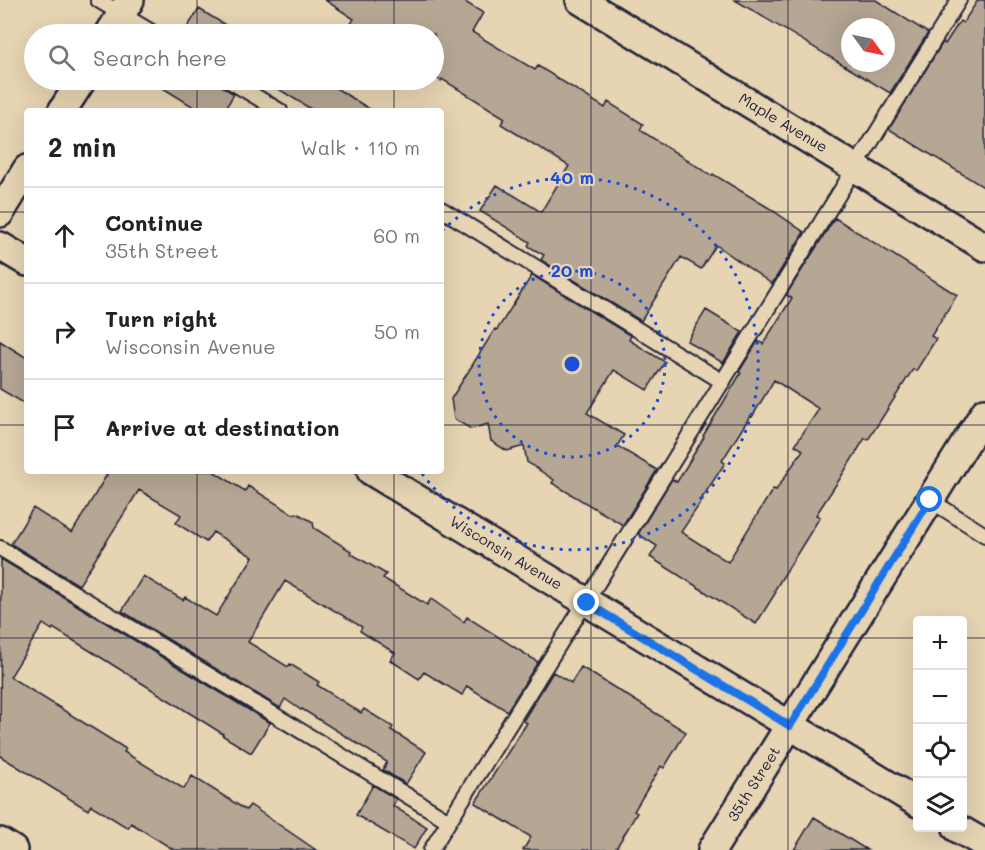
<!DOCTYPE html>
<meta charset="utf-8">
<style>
body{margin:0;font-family:Mali,sans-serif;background:#f6f6f6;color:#222}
.controls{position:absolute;right:18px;bottom:18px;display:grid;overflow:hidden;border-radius:6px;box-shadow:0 6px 24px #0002}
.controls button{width:54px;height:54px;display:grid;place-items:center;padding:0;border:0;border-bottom:2px solid #e0e0e0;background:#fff;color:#222;font:30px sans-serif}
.compass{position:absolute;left:841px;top:18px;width:54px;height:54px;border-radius:50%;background:#fff;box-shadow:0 6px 24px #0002;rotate:123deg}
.stop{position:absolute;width:18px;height:18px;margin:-14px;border:4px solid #1a73e8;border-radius:50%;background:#fff}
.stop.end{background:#1a73e8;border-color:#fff;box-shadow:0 2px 6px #0008}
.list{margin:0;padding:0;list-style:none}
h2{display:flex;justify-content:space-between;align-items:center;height:78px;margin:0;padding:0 24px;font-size:26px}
h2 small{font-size:20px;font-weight:400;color:#767676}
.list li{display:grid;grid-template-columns:39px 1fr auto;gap:18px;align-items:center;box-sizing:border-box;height:96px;padding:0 24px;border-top:2px solid #e0e0e0}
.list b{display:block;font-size:22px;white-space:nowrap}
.list p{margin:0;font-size:20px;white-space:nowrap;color:#767676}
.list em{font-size:20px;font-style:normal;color:#767676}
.icon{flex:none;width:33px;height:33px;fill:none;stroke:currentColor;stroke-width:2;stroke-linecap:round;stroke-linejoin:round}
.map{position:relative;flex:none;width:985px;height:850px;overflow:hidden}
.search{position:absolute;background:#fff;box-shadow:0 6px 24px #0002;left:24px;top:24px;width:420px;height:66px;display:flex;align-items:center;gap:15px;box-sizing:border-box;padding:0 21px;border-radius:33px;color:#767676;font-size:22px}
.panel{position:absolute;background:#fff;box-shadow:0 6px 24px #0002;left:24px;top:108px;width:420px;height:366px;border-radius:6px}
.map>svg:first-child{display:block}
.building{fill:#b6a794;stroke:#22223b;stroke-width:1.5;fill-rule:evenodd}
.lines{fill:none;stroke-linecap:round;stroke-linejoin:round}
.lane-casing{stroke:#22223b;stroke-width:18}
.street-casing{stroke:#22223b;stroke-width:32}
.lane{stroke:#e6d4b2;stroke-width:14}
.street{stroke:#e6d4b2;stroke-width:27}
.route{stroke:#1a73e8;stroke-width:8}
.grid{fill:none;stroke:#22223b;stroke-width:1.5;stroke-opacity:0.55}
.ring{fill:none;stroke:#1d4ed8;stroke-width:3;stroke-dasharray:3 6}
.labels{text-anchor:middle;stroke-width:4.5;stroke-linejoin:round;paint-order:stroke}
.street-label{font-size:15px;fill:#22223b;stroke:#e6d4b2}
.centre{fill:#1d4ed8;stroke:#e6d4b2;stroke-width:3}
.ring-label{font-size:18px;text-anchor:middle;font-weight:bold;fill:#1d4ed8;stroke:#e6d4b2;stroke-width:4.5;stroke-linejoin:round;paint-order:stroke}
</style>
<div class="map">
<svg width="985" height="850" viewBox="0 0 985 850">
<rect width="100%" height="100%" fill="#e6d4b2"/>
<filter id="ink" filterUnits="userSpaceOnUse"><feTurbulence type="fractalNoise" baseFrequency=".0167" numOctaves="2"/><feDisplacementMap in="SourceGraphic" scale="12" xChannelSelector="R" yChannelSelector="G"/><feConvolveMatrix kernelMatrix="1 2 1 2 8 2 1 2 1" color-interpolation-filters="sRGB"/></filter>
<g filter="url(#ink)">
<path class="building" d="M325,0H462L483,13L472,32L535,70L538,66L605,108L608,102L643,124L640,130L712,176L713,174L769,208L804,232L772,284L716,245L701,269L681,257L641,321L541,260L544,255L528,246L530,242L480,211L497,185L541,212L569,166L501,124L505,118L442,79L441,81L434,76V34H365L350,25L354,19Z
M735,0H876L928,33L890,93ZM850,27H886V63H850Z
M978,0H985V188L889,129L943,42L945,44L960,21L963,23Z
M199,9L227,26L222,34H183Z
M150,80H219L220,84L223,87L234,94L224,111H200Z
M264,80H323L373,111H314Z
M835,218L957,295L931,336L936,339L916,371L913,369L868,440L865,438L839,480L816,515L820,517L774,591L776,592L756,624L650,557L657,546L638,534L672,479L677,482L704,437L703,436L741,373L739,372L758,341L763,344L792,298L786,295ZM774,380L819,409L795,445L803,450L776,490L773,489L728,562L681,532L703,499L702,498L725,463L722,461L750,416L752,417Z
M532,275L631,336L629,340L665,362L647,390L614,370L587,413L624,435L617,446L657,470L623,525L552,483L554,480L527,462L524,446L507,451L491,441L488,424L471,429L454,419L451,399L495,329L497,330Z
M706,310L742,332L723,363L687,341Z
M0,341L27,358V405L0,389Z
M109,471H213L245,491L248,486L293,514L297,513L313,522L314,528L351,551L350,553L386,574L383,578L427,605L431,599L464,622L467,617L538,662L507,711L467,686L462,695L424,672L419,679L390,660L395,653L360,631L362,627L285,581L248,642L288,667L290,664L319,682L317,685L361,713L364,709L393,727L391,730L426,752L406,784L383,770L387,762L302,709L301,710L285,699L280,708L122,611L143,576L183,600L185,597L216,616L253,557L213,532L206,542L176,523L181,515L139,490L79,585L11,544L33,508L72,533Z
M1,559L270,723L251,753L222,735L223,734L89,650L53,628L52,630L43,624L10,677L126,749L124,752L184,789L192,776L246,810L250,805L316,850H174L131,823L128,828L91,805L88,810L0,756Z
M581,667L686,732L664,768L661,766L634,811L637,813L615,850H523L531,837L475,803L527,723L523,721L553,672L571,683Z
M373,785L396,799L393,806L427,827L414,849L356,815Z
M814,817L867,850H794Z"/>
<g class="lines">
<g class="lane-casing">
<path id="lane" d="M98,0L155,34
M228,80L280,111
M441,209L723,382
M930,500L985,535
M0,548L449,821
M431,850C609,568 782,282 959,0"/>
</g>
<g class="street-casing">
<path id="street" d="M580,0L985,247
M109,34L130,0
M62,111L82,80
M0,213L27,169
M0,246L27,262
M371,471L918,803
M957,828L985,844
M0,842L13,850
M712,850L985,412"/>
</g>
<use href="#lane" class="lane"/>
<use href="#street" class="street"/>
</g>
</g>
<g class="lines" filter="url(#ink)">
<path class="route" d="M587,603L790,726L930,500"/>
</g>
<path class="grid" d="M197,0V34M394,0V34M591,0V850M788,0V850M197,80V111M394,80V111M0,212H27M441,212H985M0,425H27M441,425H985M197,471V850M394,471V850M0,638H918M962,638H985"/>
<g class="ring">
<circle cx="572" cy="364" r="93"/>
<path d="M442 231A186 186 0 1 1 421 472"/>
</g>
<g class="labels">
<g class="street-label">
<text transform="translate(783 123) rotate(31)" y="5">Maple Avenue</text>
<text transform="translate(506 553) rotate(31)" y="5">Wisconsin Avenue</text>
<text transform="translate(754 784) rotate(-58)" y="5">35th Street</text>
</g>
</g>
<circle cx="572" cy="364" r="9" class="centre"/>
<g class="ring-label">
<text x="572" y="184">40 m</text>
<text x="572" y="277">20 m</text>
</g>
</svg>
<div class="controls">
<button>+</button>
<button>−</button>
<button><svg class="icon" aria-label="locate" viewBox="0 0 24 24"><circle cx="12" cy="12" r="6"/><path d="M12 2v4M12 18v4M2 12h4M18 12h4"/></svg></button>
<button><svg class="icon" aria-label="layers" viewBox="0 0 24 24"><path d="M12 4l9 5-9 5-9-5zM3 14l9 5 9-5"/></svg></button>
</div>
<svg class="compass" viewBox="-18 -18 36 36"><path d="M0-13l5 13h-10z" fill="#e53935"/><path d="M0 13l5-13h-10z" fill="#767676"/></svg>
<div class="stop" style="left:930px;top:500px"></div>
<div class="stop end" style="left:587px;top:603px"></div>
<div class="search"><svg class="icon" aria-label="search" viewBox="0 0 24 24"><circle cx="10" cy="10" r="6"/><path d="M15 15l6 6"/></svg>Search here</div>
<section class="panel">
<h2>2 min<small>Walk · 110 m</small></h2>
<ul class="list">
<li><svg class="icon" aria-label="ahead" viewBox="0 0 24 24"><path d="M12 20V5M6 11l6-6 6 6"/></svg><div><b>Continue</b><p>35th Street</p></div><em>60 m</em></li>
<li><svg class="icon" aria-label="right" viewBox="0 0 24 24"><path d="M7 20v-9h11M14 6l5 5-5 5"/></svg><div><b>Turn right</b><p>Wisconsin Avenue</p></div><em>50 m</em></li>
<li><svg class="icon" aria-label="arrive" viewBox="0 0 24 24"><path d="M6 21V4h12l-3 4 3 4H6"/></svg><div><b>Arrive at destination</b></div></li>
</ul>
</section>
</div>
